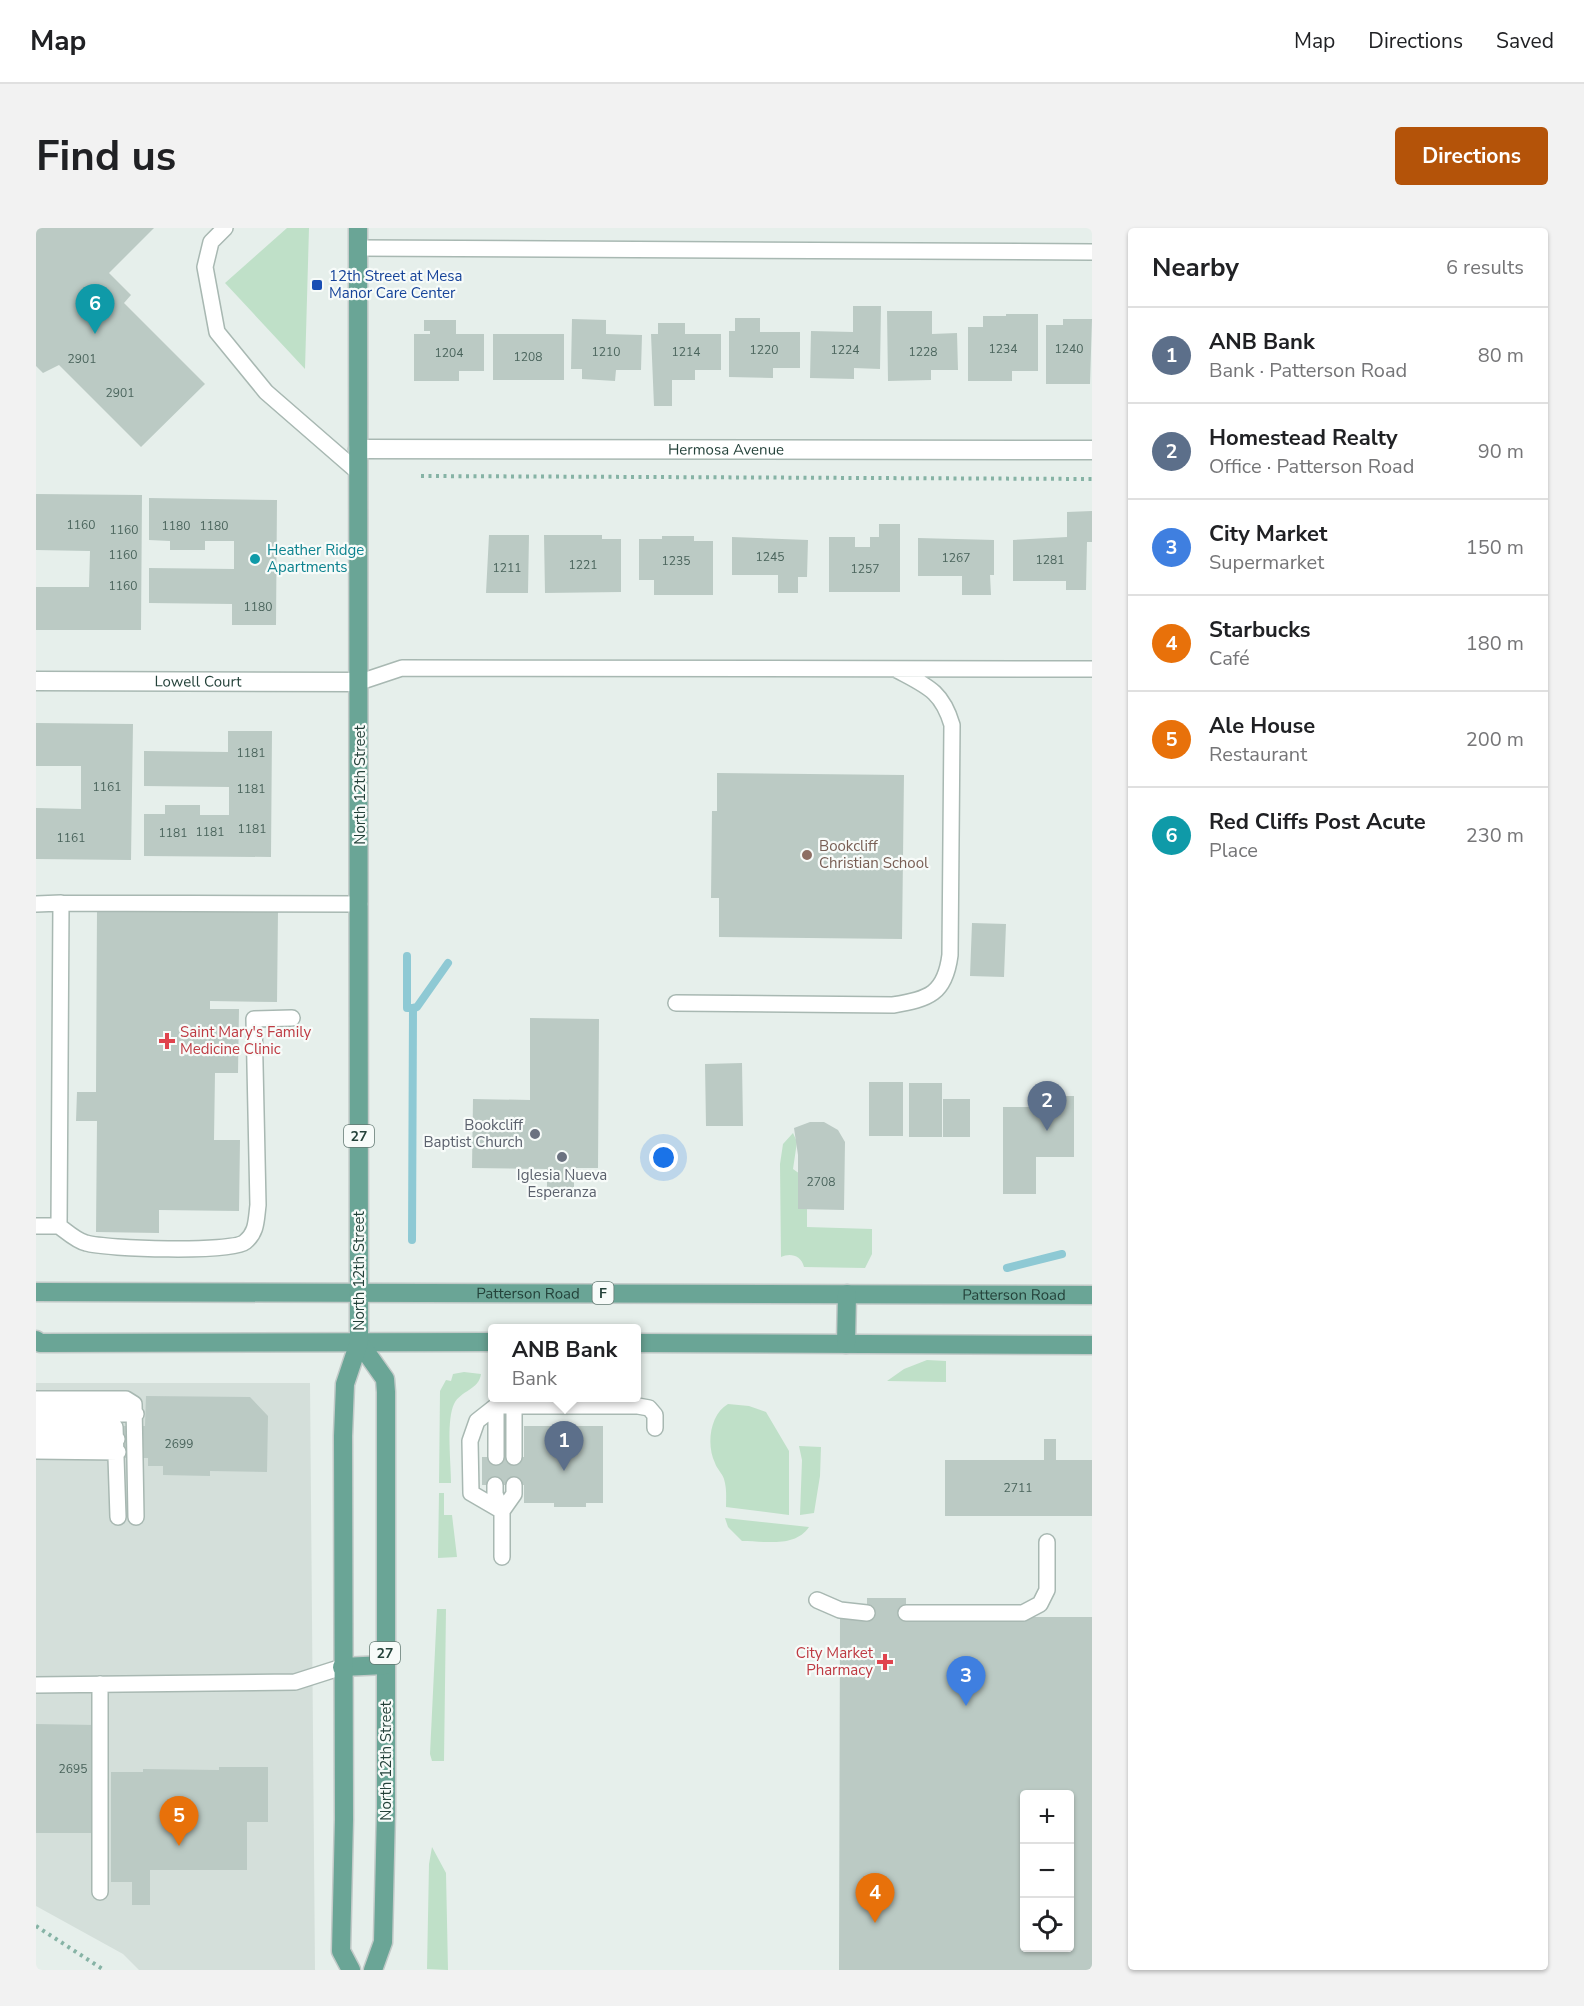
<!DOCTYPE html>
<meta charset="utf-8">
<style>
body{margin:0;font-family:"Nunito Sans",sans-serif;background:#f2f2f2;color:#202124}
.controls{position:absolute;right:18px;bottom:18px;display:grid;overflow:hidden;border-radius:6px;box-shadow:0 2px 4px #0004}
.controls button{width:54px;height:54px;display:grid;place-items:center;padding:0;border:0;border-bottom:2px solid #e0e0e0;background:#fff;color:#202124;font:30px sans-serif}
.you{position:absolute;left:628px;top:930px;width:21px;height:21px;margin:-15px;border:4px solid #fff;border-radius:50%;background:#1a73e8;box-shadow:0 0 0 9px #1a73e833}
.badge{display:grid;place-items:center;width:39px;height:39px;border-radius:50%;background:#b45309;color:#fff;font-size:20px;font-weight:700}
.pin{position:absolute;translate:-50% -50px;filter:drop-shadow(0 2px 3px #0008)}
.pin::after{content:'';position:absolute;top:32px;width:21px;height:18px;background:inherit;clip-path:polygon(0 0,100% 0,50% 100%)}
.popup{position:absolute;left:452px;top:1096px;width:153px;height:78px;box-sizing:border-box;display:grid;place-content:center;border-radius:6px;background:#fff;filter:drop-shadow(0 2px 4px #0005);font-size:20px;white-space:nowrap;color:#757577}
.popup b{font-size:22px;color:#202124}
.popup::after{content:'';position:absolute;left:50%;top:100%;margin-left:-12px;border:12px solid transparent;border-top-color:#fff}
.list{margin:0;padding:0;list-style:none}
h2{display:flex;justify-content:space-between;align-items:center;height:78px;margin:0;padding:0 24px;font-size:26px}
h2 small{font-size:20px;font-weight:400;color:#757577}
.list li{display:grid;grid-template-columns:39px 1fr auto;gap:18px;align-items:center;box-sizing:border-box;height:96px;padding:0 24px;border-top:2px solid #e0e0e0}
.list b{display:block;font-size:22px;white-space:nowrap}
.list p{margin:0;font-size:20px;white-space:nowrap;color:#757577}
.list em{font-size:20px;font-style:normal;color:#757577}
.icon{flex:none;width:33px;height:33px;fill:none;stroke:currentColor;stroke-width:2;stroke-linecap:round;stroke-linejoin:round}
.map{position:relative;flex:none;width:1056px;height:1742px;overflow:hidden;border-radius:6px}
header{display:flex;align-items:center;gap:36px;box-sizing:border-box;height:84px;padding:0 30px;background:#fff;border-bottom:2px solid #e0e0e0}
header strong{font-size:28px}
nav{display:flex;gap:33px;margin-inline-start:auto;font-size:21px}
.intro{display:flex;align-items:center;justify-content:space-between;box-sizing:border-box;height:144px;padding:0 36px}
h1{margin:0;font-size:42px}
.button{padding:15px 27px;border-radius:6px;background:#b45309;color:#fff;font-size:21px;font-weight:700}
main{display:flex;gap:36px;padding:0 36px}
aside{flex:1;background:#fff;border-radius:6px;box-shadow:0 2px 4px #0004}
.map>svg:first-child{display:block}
.built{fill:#d4dfda}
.green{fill:#bfe0c8}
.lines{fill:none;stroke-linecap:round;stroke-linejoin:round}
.stream{stroke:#8ec9d4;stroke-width:8}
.building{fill:#bbcac4;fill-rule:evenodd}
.lane-casing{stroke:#a8b8b2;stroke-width:18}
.street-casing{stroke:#a8b8b2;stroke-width:21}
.primary-casing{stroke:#c2cac8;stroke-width:21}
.path{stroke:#86b3a5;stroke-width:4;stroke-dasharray:3 4.5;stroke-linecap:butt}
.lane{stroke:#fff;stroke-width:15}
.street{stroke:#fff;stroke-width:18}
.primary{stroke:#6aa596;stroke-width:18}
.transit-dot{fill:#1a4fb4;stroke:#f7fbf9;stroke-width:2}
.culture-dot{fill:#0f9aa8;stroke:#f7fbf9;stroke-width:2}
.education-dot{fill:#8d6e63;stroke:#f7fbf9;stroke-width:2}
.health-dot{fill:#e0444e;stroke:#f7fbf9;stroke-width:2}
.worship-dot{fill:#6b7280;stroke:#f7fbf9;stroke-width:2}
.labels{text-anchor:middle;stroke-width:4.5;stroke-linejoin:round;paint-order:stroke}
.number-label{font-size:12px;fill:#4a645c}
.shield{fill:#f7fbf9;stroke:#637a73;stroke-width:1.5}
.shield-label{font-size:14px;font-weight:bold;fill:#24423a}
.transit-label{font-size:15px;fill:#164399;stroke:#f7fbf9;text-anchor:start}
.street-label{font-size:15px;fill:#24423a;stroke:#f7fbf9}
.culture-label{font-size:15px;fill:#0d838f;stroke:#f7fbf9;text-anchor:start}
.education-label{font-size:15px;fill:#785e54;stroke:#f7fbf9;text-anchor:start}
.health-label{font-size:15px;fill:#be3a42;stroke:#f7fbf9;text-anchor:start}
.worship-label{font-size:15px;fill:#5b616d;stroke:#f7fbf9;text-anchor:end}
</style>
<header>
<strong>Map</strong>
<nav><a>Map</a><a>Directions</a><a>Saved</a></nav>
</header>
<div class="intro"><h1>Find us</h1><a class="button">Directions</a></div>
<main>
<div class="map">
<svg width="1056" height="1742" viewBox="0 0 1056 1742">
<rect width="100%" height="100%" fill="#e6efeb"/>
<path class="built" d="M0,1155H274L279,1742H103L87,1726L0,1678Z"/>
<path class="green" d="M251,0H273L269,141L189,55Z
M757,905L761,914L757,941L771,951V999L836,1001V1026L829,1040L768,1039C765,1026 753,1025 745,1029L744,936L747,916Z
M891,1132L910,1133V1154L851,1153L868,1141Z
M428,1144L445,1146C443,1162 425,1162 418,1176C410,1193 415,1235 415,1255H403L404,1163L410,1152L415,1153L417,1146Z
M692,1176L713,1178L730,1184L753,1223V1287L690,1279C690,1270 691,1261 688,1251C686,1245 681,1241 679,1235C670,1217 674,1186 692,1176Z
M763,1218L785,1219L784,1248L778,1285L764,1287L766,1232Z
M403,1265H408V1287H416L421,1329L402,1330Z
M689,1290L773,1299C759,1320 728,1313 706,1313L692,1299Z
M401,1381H410L408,1533H396L394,1526Z
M396,1619L410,1645L412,1742L391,1741L393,1636Z"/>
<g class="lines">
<path class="stream" d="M371,728V780H377
M377,780L381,779L412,735
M376,1012L377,780
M971,1040L1026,1026"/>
</g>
<path class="building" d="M0,0H118L73,45L95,67L88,75L169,156L105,219L23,137L7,145L0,138Z
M817,78H845L844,141L818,140V151L774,150L775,103L817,104Z
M851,83H896V106L921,105L922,142H895V152L852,153Z
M970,86H1002V143H976V153H932V99H947V88H970Z
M699,90H724V104H764V140H737V150L693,149V103H699Z
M536,91L570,92V106L606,107L605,142H580L579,153L546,151V141H535Z
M1027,91H1056L1054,156H1010V97H1027Z
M388,92H420V106H448V143H423V153H378V106H394V103H388Z
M622,95H649V106H685V142H659V152H636V178H618L615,106H622Z
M457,106H528V152H457Z
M0,266L106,267L105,402H0V359H53L54,323L0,322Z
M113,270L241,272L240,397H196V376L113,375V340L198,341V313H169V322H134V313L113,312Z
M1056,283V314H1051L1050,362H1030V353H977V312L1031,309V284Z
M843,296H864V364H793V309H819V319H834V309H843Z
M453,307H493L492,365H450Z
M508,307H566V311H585V364L509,365Z
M626,308H658V313H677V367H618V352H603V311H626Z
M696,309L772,312L771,349H762V365H742V347H696Z
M882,310L958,312V347H954L955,367H926V348H882Z
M0,495L97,496L95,632L0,631V580L45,581V538H0Z
M192,503H236L235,629L108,628V586H129V577H164V587H193V559L108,558V523L192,524Z
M681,545L868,547L866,711L683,709V670H675L676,583H681Z
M61,681L242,683L241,774L174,773V781H203L202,845H179L178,912H204L203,983L123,982V1005L60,1004L61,893H40L41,864H60Z
M936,695L970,696L968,749L934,748Z
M494,790L563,791L562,940H538V964L511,963V941L436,940L437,871L494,872Z
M706,835L707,898H670L669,836Z
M833,854H867V908H833Z
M873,855H906V909H873Z
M1011,868H1038V929H1000V966H967V879H1011Z
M907,871H934V909H907Z
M774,894H788L802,902L809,914L808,982L762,981V927L758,900Z
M53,1162H69L68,1198H109L110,1168L214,1169L232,1188L231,1244L174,1243V1248L127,1247V1238H112V1230H54Z
M488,1198H567V1275H550V1279H518V1275H488V1257H446V1229H488Z
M1008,1211H1020V1232H1056V1288H909V1232H1008Z
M831,1370H870V1389H1056V1742H803L804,1389H831ZM988,1566H1034V1720H988Z
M0,1496L60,1497V1605H0Z
M183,1539H232V1594H211V1642H114V1677H96V1654H75V1544H107V1541L183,1542Z"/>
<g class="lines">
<g class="lane-casing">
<path id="lane" d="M189,0L175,14L169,39L181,104L230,164L322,244
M322,20L1056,24
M324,454L366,440L1056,441
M25,675L324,676
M0,676L25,675L23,998H0
M640,775L857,777C893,771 909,766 914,727L916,497C906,463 891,458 861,442
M23,998C31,1004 41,1013 50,1015C70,1021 196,1025 209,1014C221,1004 220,993 222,977L218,791L256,790
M0,1171H90L98,1176L100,1289
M460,1178V1229
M0,1185L100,1186
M0,1198L79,1199L82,1289
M0,1211H81
M0,1223L82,1224
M478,1229V1178
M459,1257V1266L466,1283V1329
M466,1283L435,1265L434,1213L441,1193L460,1178H602L613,1180L619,1187V1200
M466,1283L478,1266V1257
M781,1372L804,1382L831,1385
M870,1385H987L1004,1376L1011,1362V1314
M64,1456V1664
M0,1457L259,1454L306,1439"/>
</g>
<g class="street-casing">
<g id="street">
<path id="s1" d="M322,221L1056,222"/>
<path id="s2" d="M0,453L324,454"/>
</g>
</g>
<g class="primary-casing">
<g id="primary">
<path id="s3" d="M0,1064L1056,1067"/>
<path d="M0,1112L4,1115L456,1114"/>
<path d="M323,1114L349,1151L350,1164V1582L347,1714L337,1742"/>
<path d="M600,1115L1056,1117"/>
<path d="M810,1116L811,1066"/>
<path d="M306,1439L349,1437"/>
<path d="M315,1742L305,1723L308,1591L307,1208L309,1156L323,1114L322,0"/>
</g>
</g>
<path class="path" d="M385,248L1056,251
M0,1698L68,1742"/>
<use href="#lane" class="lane"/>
<use href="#street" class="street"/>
<use href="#primary" class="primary"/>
</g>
<rect class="transit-dot" x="275" y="51" width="12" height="12" rx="3"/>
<circle class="culture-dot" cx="219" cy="331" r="6"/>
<circle class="education-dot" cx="771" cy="627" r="6"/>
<g class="health-dot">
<path d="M128 804h6v6h6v6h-6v6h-6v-6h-6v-6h6z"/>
<path d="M846 1425h6v6h6v6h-6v6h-6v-6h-6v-6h6z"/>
</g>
<g class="worship-dot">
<circle cx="499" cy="906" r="6"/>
<circle cx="526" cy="929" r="6"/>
</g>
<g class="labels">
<g class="number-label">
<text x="967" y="125">1234</text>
<text x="1033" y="125">1240</text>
<text x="728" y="126">1220</text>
<text x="809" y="126">1224</text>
<text x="570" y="128">1210</text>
<text x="650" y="128">1214</text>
<text x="887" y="128">1228</text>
<text x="413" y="129">1204</text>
<text x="492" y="133">1208</text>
<text x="46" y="135">2901</text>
<text x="84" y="169">2901</text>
<text x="45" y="301">1160</text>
<text x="140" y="302">1180</text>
<text x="178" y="302">1180</text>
<text x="88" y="306">1160</text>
<text x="87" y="331">1160</text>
<text x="734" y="333">1245</text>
<text x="920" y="334">1267</text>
<text x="1014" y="336">1281</text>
<text x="640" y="337">1235</text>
<text x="547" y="341">1221</text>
<text x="471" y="344">1211</text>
<text x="829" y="345">1257</text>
<text x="87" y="362">1160</text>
<text x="222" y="383">1180</text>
<text x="215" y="529">1181</text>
<text x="71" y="563">1161</text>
<text x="215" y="565">1181</text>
<text x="216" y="605">1181</text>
<text x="174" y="608">1181</text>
<text x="137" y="609">1181</text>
<text x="35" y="614">1161</text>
<text x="785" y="958">2708</text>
<text x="143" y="1220">2699</text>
<text x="982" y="1264">2711</text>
<text x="37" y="1545">2695</text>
</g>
<g class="shield">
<rect x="308" y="897" width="30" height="22" rx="4.5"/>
<rect x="556.5" y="1054" width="21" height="22" rx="4.5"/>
<rect x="334" y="1414" width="30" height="22" rx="4.5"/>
</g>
<g class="shield-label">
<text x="323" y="913">27</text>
<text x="567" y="1070">F</text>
<text x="349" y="1430">27</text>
</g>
<g class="transit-label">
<text x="293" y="53">12th Street at Mesa<tspan x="293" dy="17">Manor Care Center</tspan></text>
</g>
<g class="street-label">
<text dy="5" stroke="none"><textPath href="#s1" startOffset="368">Hermosa Avenue</textPath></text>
<text dy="5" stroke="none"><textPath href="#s2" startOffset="162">Lowell Court</textPath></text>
<text transform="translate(324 557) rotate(-90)" y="5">North 12th Street</text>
<text transform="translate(323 1043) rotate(-90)" y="5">North 12th Street</text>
<text dy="5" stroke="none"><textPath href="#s3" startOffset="492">Patterson Road</textPath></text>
<text dy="5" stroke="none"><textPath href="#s3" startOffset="978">Patterson Road</textPath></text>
<text transform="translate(350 1533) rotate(-90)" y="5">North 12th Street</text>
</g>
<g class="culture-label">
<text x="231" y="327">Heather Ridge<tspan x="231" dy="17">Apartments</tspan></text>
</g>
<g class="education-label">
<text x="783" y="623">Bookcliff<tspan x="783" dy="17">Christian School</tspan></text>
</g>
<g class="health-label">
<text x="144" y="809">Saint Mary's Family<tspan x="144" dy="17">Medicine Clinic</tspan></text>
<text x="837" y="1430" text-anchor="end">City Market<tspan x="837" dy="17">Pharmacy</tspan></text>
</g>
<g class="worship-label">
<text x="487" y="902">Bookcliff<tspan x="487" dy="17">Baptist Church</tspan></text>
<text x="526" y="952" text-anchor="middle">Iglesia Nueva<tspan x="526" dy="17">Esperanza</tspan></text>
</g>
</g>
</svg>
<div class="controls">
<button>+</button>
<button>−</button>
<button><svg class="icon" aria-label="locate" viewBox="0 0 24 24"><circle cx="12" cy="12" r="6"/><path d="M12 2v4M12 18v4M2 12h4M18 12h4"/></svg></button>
</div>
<div class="you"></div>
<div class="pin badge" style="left:528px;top:1243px;background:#5c6f8a">1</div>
<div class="popup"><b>ANB Bank</b>Bank</div>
<div class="pin badge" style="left:1011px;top:903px;background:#5c6f8a">2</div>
<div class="pin badge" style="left:930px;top:1478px;background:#3f7fe0">3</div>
<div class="pin badge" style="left:839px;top:1695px;background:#e8710a">4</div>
<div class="pin badge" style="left:143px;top:1618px;background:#e8710a">5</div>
<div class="pin badge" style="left:59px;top:106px;background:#0f9aa8">6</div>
</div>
<aside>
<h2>Nearby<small>6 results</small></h2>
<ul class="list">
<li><span class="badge" style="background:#5c6f8a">1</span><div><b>ANB Bank</b><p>Bank · Patterson Road</p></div><em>80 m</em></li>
<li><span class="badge" style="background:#5c6f8a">2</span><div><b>Homestead Realty</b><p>Office · Patterson Road</p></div><em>90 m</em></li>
<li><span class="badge" style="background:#3f7fe0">3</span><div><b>City Market</b><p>Supermarket</p></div><em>150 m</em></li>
<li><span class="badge" style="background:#e8710a">4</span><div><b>Starbucks</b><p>Café</p></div><em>180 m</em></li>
<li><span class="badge" style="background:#e8710a">5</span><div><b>Ale House</b><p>Restaurant</p></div><em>200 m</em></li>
<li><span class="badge" style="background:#0f9aa8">6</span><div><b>Red Cliffs Post Acute</b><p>Place</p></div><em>230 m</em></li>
</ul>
</aside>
</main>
